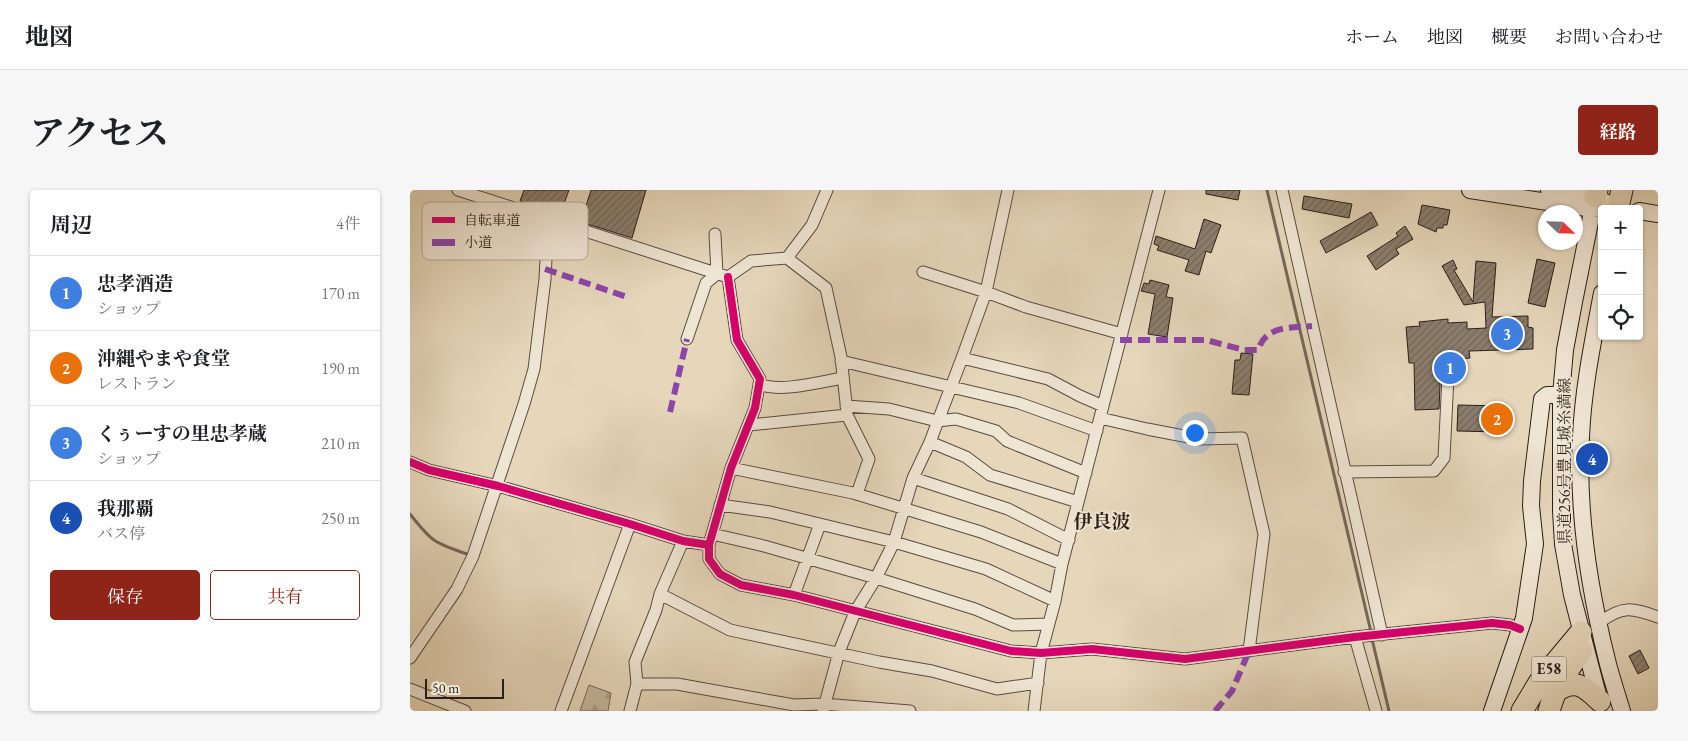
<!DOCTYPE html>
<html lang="ja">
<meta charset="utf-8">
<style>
body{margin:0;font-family:"EB Garamond","Noto Serif JP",serif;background:#f6f6f6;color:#202124}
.controls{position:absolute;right:15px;top:15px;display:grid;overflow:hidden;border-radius:5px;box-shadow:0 1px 4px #0004}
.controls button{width:45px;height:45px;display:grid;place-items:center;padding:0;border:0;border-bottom:1px solid #e0e0e0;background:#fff;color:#202124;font:25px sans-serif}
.compass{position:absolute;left:1128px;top:15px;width:45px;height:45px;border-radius:50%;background:#fff;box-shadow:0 1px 4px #0004;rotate:113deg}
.scale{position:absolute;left:15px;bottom:12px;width:79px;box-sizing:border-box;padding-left:5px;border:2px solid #291e18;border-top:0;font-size:14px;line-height:18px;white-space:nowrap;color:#291e18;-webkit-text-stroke:4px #efe5d3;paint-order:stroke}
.you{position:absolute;left:784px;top:242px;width:18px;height:18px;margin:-12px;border:4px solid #fff;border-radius:50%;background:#1a73e8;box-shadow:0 0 0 8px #1a73e833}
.badge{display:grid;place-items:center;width:32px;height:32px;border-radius:50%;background:#8f2418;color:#fff;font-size:16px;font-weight:700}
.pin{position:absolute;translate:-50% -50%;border:2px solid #fff;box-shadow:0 1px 5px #0006}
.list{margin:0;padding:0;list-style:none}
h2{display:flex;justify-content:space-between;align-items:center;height:65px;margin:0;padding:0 20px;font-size:21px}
h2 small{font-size:16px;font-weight:400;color:#757577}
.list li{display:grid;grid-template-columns:32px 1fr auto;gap:15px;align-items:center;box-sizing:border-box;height:75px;padding:0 20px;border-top:1px solid #e0e0e0}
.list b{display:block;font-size:19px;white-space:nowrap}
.list p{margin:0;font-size:16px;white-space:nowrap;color:#757577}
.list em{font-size:16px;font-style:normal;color:#757577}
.actions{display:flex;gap:10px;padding:15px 20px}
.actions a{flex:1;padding:11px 0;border:1px solid #8f2418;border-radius:5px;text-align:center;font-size:18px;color:#8f2418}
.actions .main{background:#8f2418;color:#fff}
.icon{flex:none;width:28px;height:28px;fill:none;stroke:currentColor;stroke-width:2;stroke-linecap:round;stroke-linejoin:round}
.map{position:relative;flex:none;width:1248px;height:521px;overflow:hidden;border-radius:5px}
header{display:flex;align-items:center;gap:30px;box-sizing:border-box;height:70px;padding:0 25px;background:#fff;border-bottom:1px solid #e0e0e0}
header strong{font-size:24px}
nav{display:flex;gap:28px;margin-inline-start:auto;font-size:18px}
.intro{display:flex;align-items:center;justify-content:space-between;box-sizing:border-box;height:120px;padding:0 30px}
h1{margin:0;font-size:35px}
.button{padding:12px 22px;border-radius:5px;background:#8f2418;color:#fff;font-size:18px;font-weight:700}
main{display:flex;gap:30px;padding:0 30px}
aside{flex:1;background:#fff;border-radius:5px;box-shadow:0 1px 4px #0004}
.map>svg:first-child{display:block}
.forest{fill:url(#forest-firs);stroke:#786b5c}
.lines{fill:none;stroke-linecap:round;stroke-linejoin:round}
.stream{stroke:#746759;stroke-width:3}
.building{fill:url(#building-hatch);stroke:#291e18}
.street-casing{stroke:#584c41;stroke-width:13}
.secondary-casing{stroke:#291e18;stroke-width:18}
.highway-casing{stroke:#291e18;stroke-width:23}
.street{stroke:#efe5d3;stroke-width:11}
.secondary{stroke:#efe5d3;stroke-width:16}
.highway{stroke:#e6d7bb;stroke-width:21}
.quiet{stroke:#8e44ad;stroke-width:6;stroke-dasharray:12 6;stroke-linecap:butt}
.cycleway-casing{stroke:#efe5d3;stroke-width:11}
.cycleway{stroke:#d6006c;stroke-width:8}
.labels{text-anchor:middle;stroke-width:4;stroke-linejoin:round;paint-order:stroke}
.shield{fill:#efe5d3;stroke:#645a50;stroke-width:1}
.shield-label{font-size:15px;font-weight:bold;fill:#291e18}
.street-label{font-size:16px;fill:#291e18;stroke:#efe5d3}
.quarter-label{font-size:19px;font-weight:bold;fill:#291e18;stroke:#efe5d3}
.key{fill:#efe5d3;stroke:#b4a99b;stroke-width:1}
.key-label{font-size:14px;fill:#291e18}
</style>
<header>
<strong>地図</strong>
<nav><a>ホーム</a><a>地図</a><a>概要</a><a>お問い合わせ</a></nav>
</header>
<div class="intro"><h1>アクセス</h1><a class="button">経路</a></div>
<main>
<aside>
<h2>周辺<small>4件</small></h2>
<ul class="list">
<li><span class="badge" style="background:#3f7fe0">1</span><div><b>忠孝酒造</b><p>ショップ</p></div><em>170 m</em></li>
<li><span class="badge" style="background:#e8710a">2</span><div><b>沖縄やまや食堂</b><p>レストラン</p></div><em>190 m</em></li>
<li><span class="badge" style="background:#3f7fe0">3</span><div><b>くぅーすの里忠孝蔵</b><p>ショップ</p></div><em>210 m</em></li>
<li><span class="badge" style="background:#1a4fb4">4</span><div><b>我那覇</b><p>バス停</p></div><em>250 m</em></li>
</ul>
<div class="actions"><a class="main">保存</a><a>共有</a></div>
</aside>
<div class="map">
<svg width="1248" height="521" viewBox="0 0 1248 521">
<defs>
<pattern id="forest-firs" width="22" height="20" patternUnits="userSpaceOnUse" patternTransform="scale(1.25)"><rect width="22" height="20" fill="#c6b89f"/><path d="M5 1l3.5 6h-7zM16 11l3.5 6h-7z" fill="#aa9e88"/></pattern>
<pattern id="building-hatch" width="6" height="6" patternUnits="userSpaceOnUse" patternTransform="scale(1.25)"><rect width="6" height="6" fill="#8b7e6d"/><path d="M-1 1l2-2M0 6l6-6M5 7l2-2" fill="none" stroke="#726759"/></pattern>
</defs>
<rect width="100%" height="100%" fill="#e6d7bb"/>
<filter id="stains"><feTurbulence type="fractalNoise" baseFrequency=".004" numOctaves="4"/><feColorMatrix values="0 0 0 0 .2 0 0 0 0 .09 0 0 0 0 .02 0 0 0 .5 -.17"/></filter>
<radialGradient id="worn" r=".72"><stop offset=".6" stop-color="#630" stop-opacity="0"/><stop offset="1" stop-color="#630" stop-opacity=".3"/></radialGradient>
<path class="forest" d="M179,495L201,503L198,521H170Z"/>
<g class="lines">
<path class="stream" d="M857,0L961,442
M0,324C21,351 24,353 57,364
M962,449L979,521"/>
</g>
<path class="building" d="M114,0H159L150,25L110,11Z
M181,0H236L222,48L171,32Z
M796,0H830L828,10L796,4Z
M894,6L942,14L939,28L892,19Z
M1012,15L1040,20L1037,35H1033V38H1027L1026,42L1008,34Z
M961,22L968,35L916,63L910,51Z
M794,29L811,35L801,63L796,61L789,85L775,81L779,70L747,60L749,56L744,54L746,46L785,59Z
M995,36L1003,49L986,59L989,64L966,80L957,66L988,46L986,43Z
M1127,69L1145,73L1135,117L1118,113Z
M1043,70L1047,79L1044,80L1063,112L1066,71L1086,73L1082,127L1118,126V137L1123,138V159L1059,161L1060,168L1031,171L1029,219L1005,220L1004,173H999L996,137L1010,136L1009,132L1038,129V133L1057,132V139L1076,138L1075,112L1054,115L1032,76Z
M740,90L759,95L756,107L763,108L757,147L738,144L745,104L731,101L734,93L739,94Z
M831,163L843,164L839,205L822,204L825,170H830Z
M1048,215L1092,216V242L1047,241Z
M1230,460L1239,478L1228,484L1219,466Z"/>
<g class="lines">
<g class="street-casing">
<path id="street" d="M48,0L318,87
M872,0L972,445
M377,68L416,98L431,167L437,222
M513,82L576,102L616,117L712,144
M318,87L341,71L377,68L402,35L417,0
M277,149L296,93L307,84L305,44
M552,168L638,189L670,206L693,216
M431,171L609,213L687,241
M349,194C370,203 410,192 433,188
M436,216L479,219L527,231L546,229L586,241L597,251L676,283
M690,228L737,239L789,249L832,248L854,344L839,461
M339,235L437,225L459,269L447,304
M520,252L556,267L580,285L668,312
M0,272L19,280L88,296L220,334L273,351L299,355L321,278L345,218L350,189L327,150L318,87
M321,278L443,303L571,342L652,374
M934,282L1024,281L1034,268L1038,187
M503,288L598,319L659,350
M310,315L360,322L484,352L576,379L645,411
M302,344L354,356L466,388L565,419L603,435L638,434
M273,351L250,404L246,420L225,472L227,494H267L384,515L413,514L500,521
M299,355V369L310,384L331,395L384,405L601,461L631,463L682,459L775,469L945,447L1082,433L1100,435L1110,439
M250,404L320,440L469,472L522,481L587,499L628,493
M384,405L410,334
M1189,433C1212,415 1222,418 1248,427
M945,447L966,521
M0,468L47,399L63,366L114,214L124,179L135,89L138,29
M0,499L55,521
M151,521L220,334
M220,521L227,494
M413,521L429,462L445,422L466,388L484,352L503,288L520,252L552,168L576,102L598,0
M624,521L631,463L645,411L652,374L749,0"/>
</g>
<g class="secondary-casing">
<path id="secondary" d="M1060,0L1183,19L1208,17
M1139,0L1185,7L1195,12
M1185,7L1164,112L1155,160L1151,205V321L1153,354L1162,405L1190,513
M1229,21L1248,24
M1192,103C1183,151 1173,199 1171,247C1167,321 1179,398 1197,470C1201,487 1207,504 1212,521
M1082,521L1114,428L1125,354L1121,316L1122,291L1132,209L1137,205H1151"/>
</g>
<g class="highway-casing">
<path id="highway" d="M1185,7L1187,0
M1208,17L1212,0
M1145,502C1166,488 1174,496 1190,511
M1112,521L1130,491L1171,442
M1139,521C1145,497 1158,480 1172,460"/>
</g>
<use href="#street" class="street"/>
<use href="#secondary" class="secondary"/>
<use href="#highway" class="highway"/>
<path class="quiet" d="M135,79L217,107
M710,150H796L834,160H848C856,135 880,138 902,136
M260,222L277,149
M805,521L822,501L839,461"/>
<g class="cycleway-casing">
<path id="cycleway" d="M0,272L19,280L88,296L220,334L273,351L299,355L321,278L345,218L350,189L327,150L318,87
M299,355V369L310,384L331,395L384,405L601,461L631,463L682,459L775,469L945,447L1082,433L1100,435L1110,439"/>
</g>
<use href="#cycleway" class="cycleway"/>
</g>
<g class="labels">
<rect class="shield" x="1121.5" y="466.5" width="35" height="25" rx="4"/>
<g class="shield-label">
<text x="1139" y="484">E58</text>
</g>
<g class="street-label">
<text transform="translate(1154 271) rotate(-90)" y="6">県道256号豊見城糸満線</text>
</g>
<g class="quarter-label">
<text x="692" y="338">伊良波</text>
</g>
</g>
<rect x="12" y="12" width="166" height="58" rx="8" class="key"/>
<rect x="22" y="27" width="23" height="6" fill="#d6006c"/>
<rect x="22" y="49" width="23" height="7" fill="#8e44ad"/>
<g class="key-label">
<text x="54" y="35">自転車道</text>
<text x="54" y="57">小道</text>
</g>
<rect width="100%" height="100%" filter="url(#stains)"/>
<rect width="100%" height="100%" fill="url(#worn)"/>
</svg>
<div class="controls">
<button>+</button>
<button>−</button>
<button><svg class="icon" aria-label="locate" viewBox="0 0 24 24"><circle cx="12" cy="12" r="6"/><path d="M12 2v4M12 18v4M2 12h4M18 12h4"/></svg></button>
</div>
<svg class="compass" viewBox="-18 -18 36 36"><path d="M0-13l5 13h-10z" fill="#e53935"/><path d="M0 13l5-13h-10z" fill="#757577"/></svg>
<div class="scale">50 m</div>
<div class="you"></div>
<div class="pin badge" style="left:1040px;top:178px;background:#3f7fe0">1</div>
<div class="pin badge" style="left:1087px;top:229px;background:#e8710a">2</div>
<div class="pin badge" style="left:1097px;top:144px;background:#3f7fe0">3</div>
<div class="pin badge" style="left:1182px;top:269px;background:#1a4fb4">4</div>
</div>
</main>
